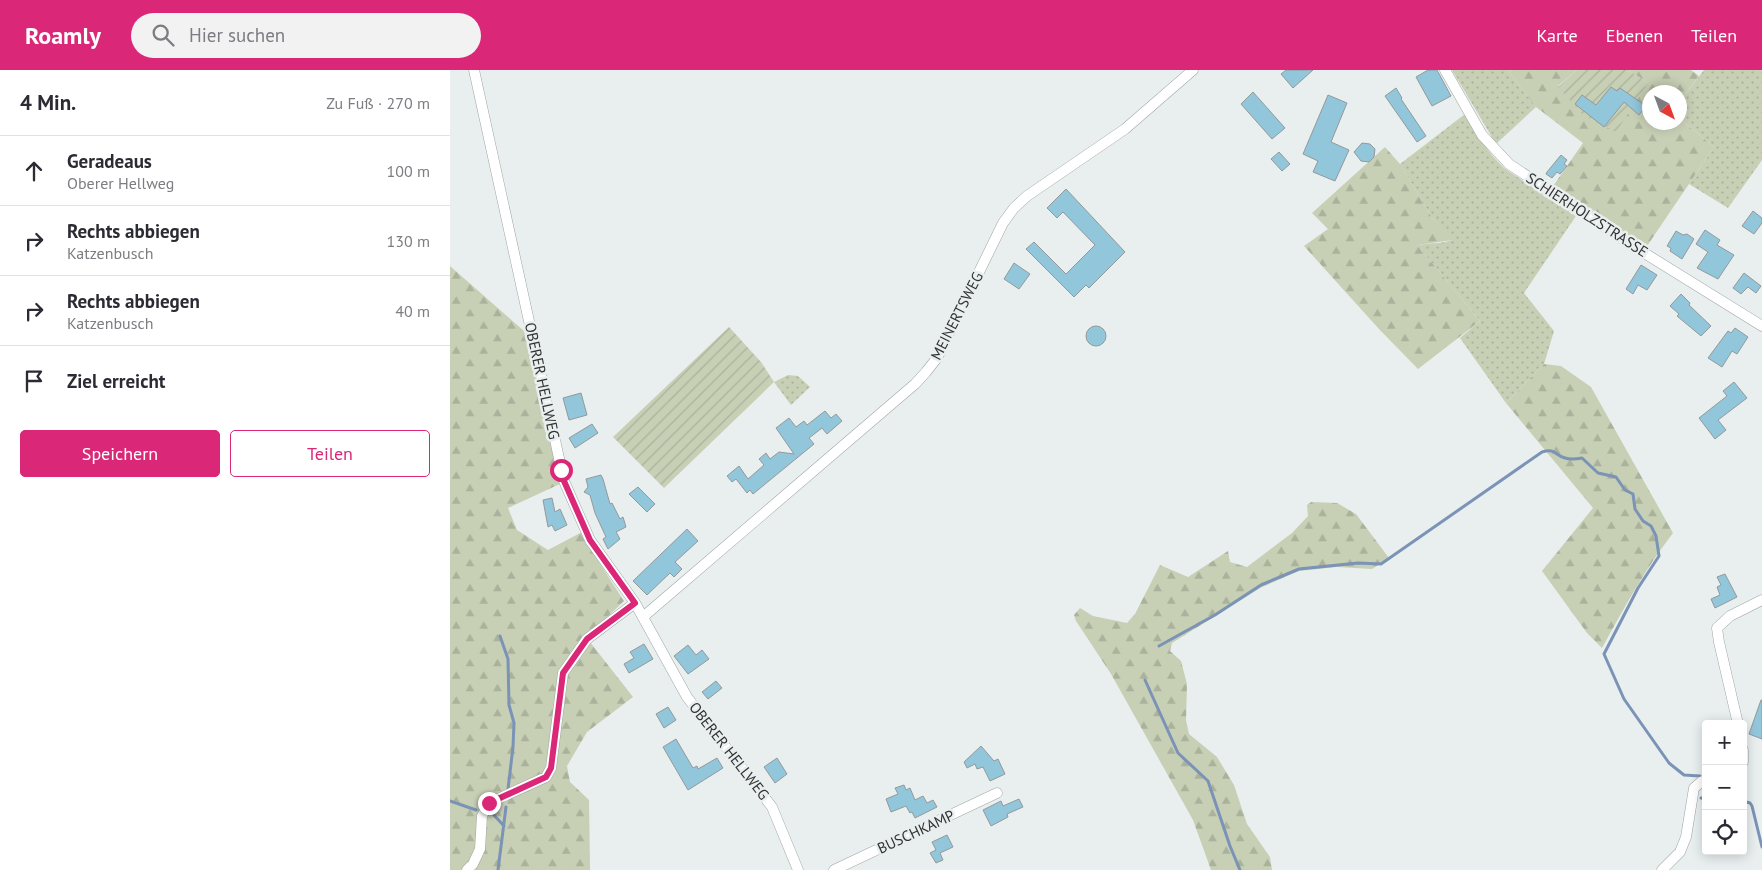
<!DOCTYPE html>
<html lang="de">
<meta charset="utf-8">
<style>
body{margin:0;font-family:"PT Sans",sans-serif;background:#f2f2f3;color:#2b2b33}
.controls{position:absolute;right:15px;bottom:15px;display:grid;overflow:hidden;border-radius:5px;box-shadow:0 2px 12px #0003}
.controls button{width:45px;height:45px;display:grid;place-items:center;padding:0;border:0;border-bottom:1px solid #e1e1e2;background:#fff;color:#2b2b33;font:25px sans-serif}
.compass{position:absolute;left:1192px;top:15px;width:45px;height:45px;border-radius:50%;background:#fff;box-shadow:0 2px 12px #0003;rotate:139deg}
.stop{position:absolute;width:15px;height:15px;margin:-11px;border:4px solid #db2777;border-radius:50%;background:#fff}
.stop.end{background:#db2777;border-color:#fff;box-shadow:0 1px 5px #0008}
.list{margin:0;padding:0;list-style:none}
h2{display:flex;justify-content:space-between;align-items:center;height:65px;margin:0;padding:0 20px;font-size:21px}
h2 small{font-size:16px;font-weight:400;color:#7c7c81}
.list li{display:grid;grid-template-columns:32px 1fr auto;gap:15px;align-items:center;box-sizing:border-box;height:70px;padding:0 20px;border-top:1px solid #e1e1e2}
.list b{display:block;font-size:19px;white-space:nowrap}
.list p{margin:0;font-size:16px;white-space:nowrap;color:#7c7c81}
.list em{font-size:16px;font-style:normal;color:#7c7c81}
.actions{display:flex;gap:10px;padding:15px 20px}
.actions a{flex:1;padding:11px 0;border:1px solid #db2777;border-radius:5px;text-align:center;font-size:18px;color:#db2777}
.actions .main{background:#db2777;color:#fff}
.icon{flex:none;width:28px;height:28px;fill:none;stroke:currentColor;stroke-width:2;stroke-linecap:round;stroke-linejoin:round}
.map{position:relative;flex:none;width:1312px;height:800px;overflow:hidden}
header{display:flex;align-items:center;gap:30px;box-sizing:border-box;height:70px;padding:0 25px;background:#db2777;color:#fff}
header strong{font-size:24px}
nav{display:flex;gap:28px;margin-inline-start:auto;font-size:18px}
.search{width:350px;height:45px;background:#f2f2f3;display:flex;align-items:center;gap:12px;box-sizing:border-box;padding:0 18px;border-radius:28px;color:#7c7c81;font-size:19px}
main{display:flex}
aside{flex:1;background:#fff}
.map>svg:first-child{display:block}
.grass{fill:url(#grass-dots)}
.forest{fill:url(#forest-firs)}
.garden{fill:url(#garden-furrows)}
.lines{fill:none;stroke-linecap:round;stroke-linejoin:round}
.stream{stroke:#7a93b6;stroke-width:3}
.building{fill:#92c6da;stroke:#93999b}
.minor-casing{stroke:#9fa5a4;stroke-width:11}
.minor{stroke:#fff;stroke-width:10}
.route{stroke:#db2777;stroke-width:6}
.labels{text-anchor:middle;stroke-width:5;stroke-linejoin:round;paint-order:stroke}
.street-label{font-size:15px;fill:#303332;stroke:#e9efef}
</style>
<header>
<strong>Roamly</strong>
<div class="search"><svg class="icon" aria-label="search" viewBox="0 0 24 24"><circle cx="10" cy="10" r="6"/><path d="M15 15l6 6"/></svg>Hier suchen</div>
<nav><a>Karte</a><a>Ebenen</a><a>Teilen</a></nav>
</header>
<main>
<aside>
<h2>4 Min.<small>Zu Fuß · 270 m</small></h2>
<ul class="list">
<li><svg class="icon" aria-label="ahead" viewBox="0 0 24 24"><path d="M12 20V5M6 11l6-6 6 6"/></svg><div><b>Geradeaus</b><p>Oberer Hellweg</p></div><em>100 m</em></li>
<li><svg class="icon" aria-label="right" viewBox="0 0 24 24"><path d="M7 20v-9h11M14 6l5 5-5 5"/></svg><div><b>Rechts abbiegen</b><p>Katzenbusch</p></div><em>130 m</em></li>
<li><svg class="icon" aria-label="right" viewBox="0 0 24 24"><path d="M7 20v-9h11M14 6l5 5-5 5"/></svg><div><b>Rechts abbiegen</b><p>Katzenbusch</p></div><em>40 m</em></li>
<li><svg class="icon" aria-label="arrive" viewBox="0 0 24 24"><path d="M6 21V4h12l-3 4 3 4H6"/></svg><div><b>Ziel erreicht</b></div></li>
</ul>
<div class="actions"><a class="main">Speichern</a><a>Teilen</a></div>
</aside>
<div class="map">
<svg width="1312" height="800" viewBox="0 0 1312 800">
<defs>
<pattern id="grass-dots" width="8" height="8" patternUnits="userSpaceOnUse" patternTransform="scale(1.25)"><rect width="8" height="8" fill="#c7cfb5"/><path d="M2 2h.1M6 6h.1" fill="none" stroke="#abb29c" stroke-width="1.8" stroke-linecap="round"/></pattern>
<pattern id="forest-firs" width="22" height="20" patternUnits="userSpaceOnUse" patternTransform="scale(1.25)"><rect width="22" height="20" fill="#c7cfb5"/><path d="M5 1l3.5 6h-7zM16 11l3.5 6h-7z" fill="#abb29c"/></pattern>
<pattern id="garden-furrows" width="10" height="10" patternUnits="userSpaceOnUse" patternTransform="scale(1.25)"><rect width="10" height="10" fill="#c7cfb5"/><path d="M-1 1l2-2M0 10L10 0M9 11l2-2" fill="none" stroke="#abb29c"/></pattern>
</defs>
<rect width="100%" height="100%" fill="#e9efef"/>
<path class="grass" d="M1002,0H1061L1059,2L1086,37L1046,74Z
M1254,0H1312V90L1278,138L1239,114L1264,77L1230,49V31Z
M1015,44C1027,63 1037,82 1054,98L1126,146L1074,223L1104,261L1094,294L1056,333L1010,268L1030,251L967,175C979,173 991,174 1002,170L982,148L950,94Z
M338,305L348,306L360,317L341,335L324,312Z"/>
<path class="forest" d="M1061,0H1127L1108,16L1198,13L1178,0H1241L1249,6L1230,31V22H1200V52H1230V49L1264,77L1197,176L1101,119L1133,73L1086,37L1059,2Z
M935,77L950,94L982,148L1003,170L967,175L1030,251L968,299L929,259L854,176L878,159L862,143Z
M0,196L74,261L112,413L58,438L67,460L98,480L132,462L138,475L174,531L136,567L183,627L137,662L117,696L120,712L139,730L140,800H0Z
M1094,294L1111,296L1141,317L1223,463C1195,499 1174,538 1152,578L1137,563L1092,501L1143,438L1056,333Z
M861,432L887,433L906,444L939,488L922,499L887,497L849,501L812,517L722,573L720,581L731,591L737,614L736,650L739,664L767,687L784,715L797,754L820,787L822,800H761L743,750L661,604L626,551L624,545L630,538L643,546L677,553L685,544L710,495L738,507L778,481L780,492L797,497L842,463L858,446L857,435Z"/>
<path class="garden" d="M1127,0H1178L1198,13L1166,62L1133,45L1108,17Z
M279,257L311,292L324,312L214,418L163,367Z"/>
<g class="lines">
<path class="stream" d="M50,566L58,589L59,635L64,653L63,677L58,719
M709,576L765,545L811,515L849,499L908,493L931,494L1092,382C1106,378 1104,385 1115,388C1121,390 1127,389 1132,388L1148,403L1166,407L1175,420L1183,424L1185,439L1193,451L1201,456L1206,466L1209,486L1188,518L1154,584L1174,629L1219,693L1234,705L1250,706
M695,610L728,683L758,711L780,776L790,800
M1251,728L1256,729
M0,731L26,740
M1293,731L1300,733L1302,736L1312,777
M43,744L54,756
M48,800L56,737"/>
</g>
<path class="building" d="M836,0H863L843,18L831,4Z
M978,0H987L1001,26L982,36L966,7Z
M1161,17L1167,21L1170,18L1196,36L1189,45L1174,32L1154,57L1125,34L1132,25L1146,35Z
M946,18L952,28L951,29L976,66L967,72L935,26Z
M803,22L835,58L822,69L791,34Z
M878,25L897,33L881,72L899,80L885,111L863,102L868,91L853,84Z
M912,73L920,74L925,79L924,87L919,92L911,91L904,82Z
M829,82L840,94L832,101L821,89Z
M1111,85L1117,90L1114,94L1117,96L1110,104L1107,102L1102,108L1096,104L1097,102Z
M616,119L675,182L639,218L636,215L624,227L576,179L584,172L616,204L645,175L613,142L607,148L597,138Z
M1303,141L1312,148V153L1304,164L1292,156Z
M1255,160L1270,170L1267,175L1284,185L1268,209L1247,198L1258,182L1246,174Z
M1226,161L1233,165L1237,164L1244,169L1232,189L1220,181L1221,178L1217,176Z
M564,193L580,204L569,219L554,209Z
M1191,195L1207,205L1197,220L1188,215L1183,224L1176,219Z
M1294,203L1311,216L1306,223L1298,217L1291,224L1283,218Z
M1231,224L1240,233L1239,235L1261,256L1251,266L1227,246L1229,244L1220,236Z
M636 266a10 10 0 1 1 20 0a10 10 0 1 1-20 0Z
M1285,258L1298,267L1287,284L1282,281L1272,297L1258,288L1278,261L1281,263Z
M1284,312L1297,328L1268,350L1276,360L1265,369L1249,348L1277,326L1273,321Z
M131,323L137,345L119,350L113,328Z
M375,341L381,348L386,344L392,351L377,364L372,358L359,368L364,374L303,424L300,420L297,423L286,409L282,412L277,406L289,396L298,409L314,395L309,389L316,383L320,389L329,382L344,384L326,358L339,348L346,357L354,351L357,355Z
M142,354L148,363L125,378L119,368Z
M151,405L153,409L160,434L162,433L170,449L173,447L176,457L166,462L170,469L158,479L153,469L156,467L145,443L140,425L134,422L138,417L136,409Z
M188,417L205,434L197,442L179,424Z
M102,428L105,442L110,439L117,455L105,461L102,455L98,457L93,430Z
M237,459L248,471L225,492L232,499L224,507L220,503L197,525L183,511Z
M1275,504L1287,527L1265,538L1261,529L1270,525L1267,517L1271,515L1267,507Z
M194,574L203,589L179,603L174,594L184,588L180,582Z
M238,575L246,585L252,580L259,589L238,604L224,586Z
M266,611L272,618L258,629L252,622Z
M1311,630H1312V669L1299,664Z
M218,637L226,650L214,658L206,644Z
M226,669L243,698L247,696L248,699L267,688L273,698L238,720L213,677Z
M531,676L544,691L548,689L555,704L540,711L533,697L527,699L525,694L517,698L514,692Z
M327,688L337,704L325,713L314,697Z
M454,715L456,720L460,718L465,730L473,726L477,733L483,730L487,737L465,748L462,742L460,743L456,736L441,742L436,729L448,724L445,718Z
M569,729L573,737L557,744L558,747L541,756L533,740L551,731L553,736Z
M497,765L503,777L490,783L493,790L486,793L480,783L486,780L482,772Z"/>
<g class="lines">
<g class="minor-casing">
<path id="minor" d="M24,0L114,411L140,470L185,533L237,627L322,737L348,800
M995,0L1032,65L1059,94L1183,176L1312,256
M193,547L465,314L476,302L487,288L553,153L564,138L577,126L675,59L743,0
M1288,654L1269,572L1267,558L1280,546L1312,530
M1293,680V692
M17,800L23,794L30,779L32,746L39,733L96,707L101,698L113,603L137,569L185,533
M384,800L547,723
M1212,800L1230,782L1236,767L1244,718L1251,712L1256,710"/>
</g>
<use href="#minor" class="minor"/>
</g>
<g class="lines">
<path class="route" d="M39,733L96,707L101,698L113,603L137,569L185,533L140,470L114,411L111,400"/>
</g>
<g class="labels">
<g class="street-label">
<text transform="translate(1137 145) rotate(33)" y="5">SCHIERHOLZSTRASSE</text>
<text transform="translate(507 246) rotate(-63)" y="5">MEINERTSWEG</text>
<text transform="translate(92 311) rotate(78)" y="5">OBERER HELLWEG</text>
<text transform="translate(279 681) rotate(52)" y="5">OBERER HELLWEG</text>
<text transform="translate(466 762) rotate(-25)" y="5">BUSCHKAMP</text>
</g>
</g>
</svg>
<div class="controls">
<button>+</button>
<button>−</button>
<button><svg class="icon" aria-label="locate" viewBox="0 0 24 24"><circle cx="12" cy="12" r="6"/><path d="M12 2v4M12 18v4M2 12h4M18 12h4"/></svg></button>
</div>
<svg class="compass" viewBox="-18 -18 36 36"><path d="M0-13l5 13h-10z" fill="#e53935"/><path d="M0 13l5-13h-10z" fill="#7c7c81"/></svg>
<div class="stop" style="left:111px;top:400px"></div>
<div class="stop end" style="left:39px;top:733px"></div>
</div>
</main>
